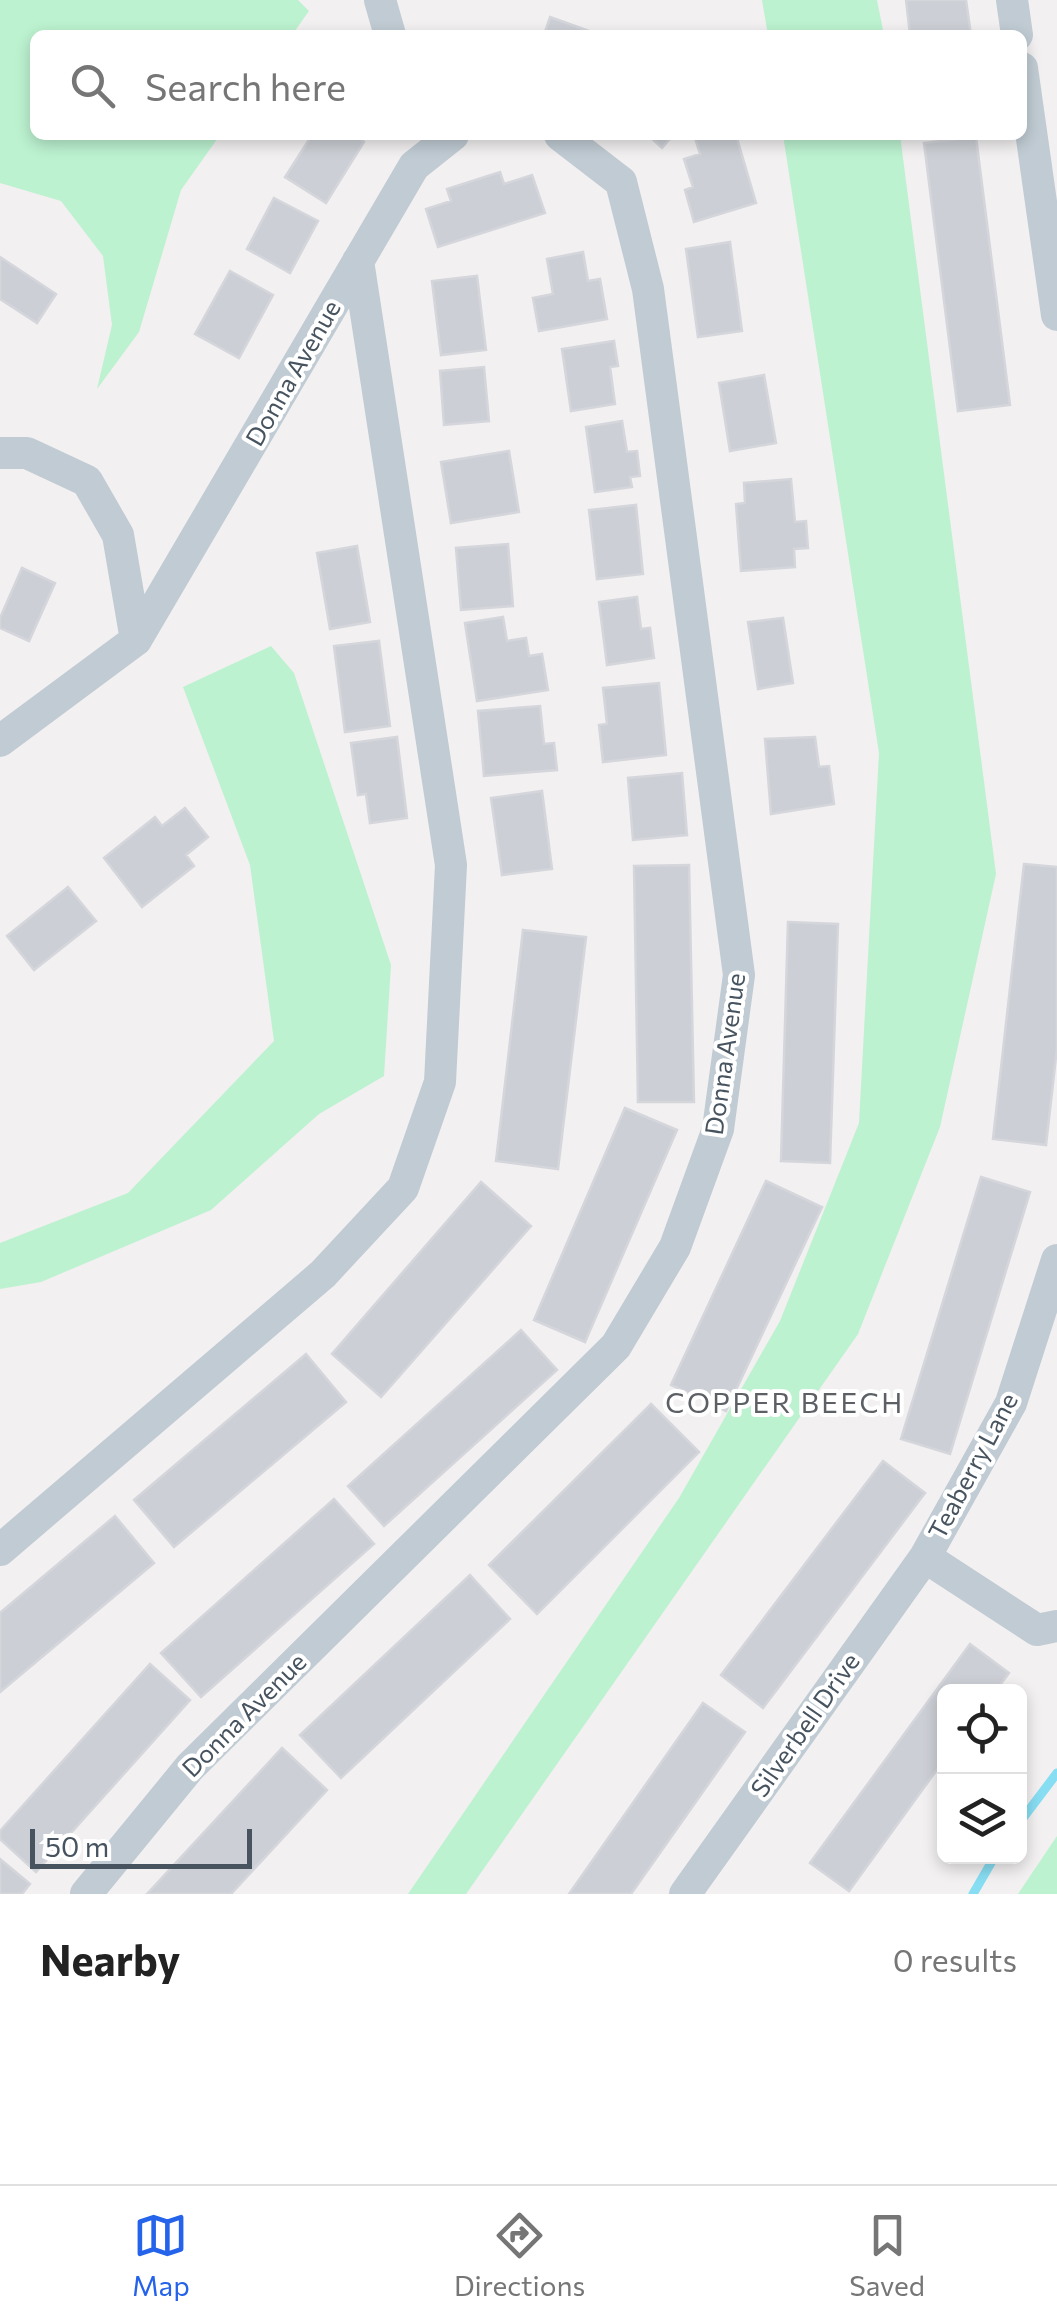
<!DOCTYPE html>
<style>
body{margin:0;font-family:Commissioner,sans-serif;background:#f6f6f6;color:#222}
.controls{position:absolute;right:30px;bottom:30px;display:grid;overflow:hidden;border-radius:15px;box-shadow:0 5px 15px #0003}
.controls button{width:90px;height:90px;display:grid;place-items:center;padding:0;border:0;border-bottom:2px solid #e0e0e0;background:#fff;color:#222;font:50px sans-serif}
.scale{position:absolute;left:30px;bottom:25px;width:222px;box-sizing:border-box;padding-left:10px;border:5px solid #47545f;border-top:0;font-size:28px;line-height:35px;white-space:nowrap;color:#47545f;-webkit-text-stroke:8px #fff;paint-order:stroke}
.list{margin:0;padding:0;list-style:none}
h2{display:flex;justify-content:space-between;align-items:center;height:130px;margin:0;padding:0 40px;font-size:42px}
h2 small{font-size:32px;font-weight:400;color:#767676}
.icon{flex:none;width:55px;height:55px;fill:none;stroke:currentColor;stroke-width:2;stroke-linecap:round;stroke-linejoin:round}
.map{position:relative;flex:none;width:1057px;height:1894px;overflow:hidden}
.search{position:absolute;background:#fff;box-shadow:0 5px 15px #0003;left:30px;right:30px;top:30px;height:110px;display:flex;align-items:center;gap:25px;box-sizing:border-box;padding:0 35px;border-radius:15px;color:#767676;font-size:38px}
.sheet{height:290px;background:#fff}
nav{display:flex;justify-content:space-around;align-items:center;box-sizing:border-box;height:140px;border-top:2px solid #e0e0e0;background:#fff;font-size:28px;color:#767676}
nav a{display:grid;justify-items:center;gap:5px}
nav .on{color:#2563eb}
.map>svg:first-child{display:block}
.green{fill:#bcf2d0}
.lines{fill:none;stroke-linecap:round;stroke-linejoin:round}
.stream{stroke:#87ddf2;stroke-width:9}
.building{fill:#cccfd5;stroke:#d4d6dc;stroke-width:2.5}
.minor{stroke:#c0cbd3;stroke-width:32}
.labels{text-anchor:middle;stroke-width:8;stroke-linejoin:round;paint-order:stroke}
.street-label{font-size:25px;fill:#47545f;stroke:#fff}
.neighbourhood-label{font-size:28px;letter-spacing:2.5px;fill:#5c6065;stroke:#fff}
</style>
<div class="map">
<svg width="1057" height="1894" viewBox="0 0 1057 1894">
<rect width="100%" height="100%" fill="#f2f0f0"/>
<path class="green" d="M0,0H298L309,11L292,35H35V135H220L181,190L139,332L97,389L112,325L103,256L61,201L0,183Z
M762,0H877L884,35H768Z
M783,135H900L996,874L940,1127L858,1334L466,1894H408L679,1498L780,1321L859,1123L879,753Z
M271,646L294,673L391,965L384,1076L319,1114L211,1210L41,1282L0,1289V1243L128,1193L274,1041L250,865L183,687Z
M1057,1836V1894H1018Z"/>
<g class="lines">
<path class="stream" d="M1020,1822L1057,1773
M973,1894L995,1856"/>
</g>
<path class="building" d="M906,0H966L971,35H910Z
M550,17L600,35H544Z
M312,135H353L364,142L326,203L285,177Z
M648,135H673L662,148Z
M704,135H736L756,203L694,222L685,190L693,187L684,159L700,154L695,138Z
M976,137L1010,405L958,411L924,143Z
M500,172L504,184L532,175L545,213L438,247L426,209L451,201L447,189Z
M274,198L318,221L290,273L247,249Z
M730,242L742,331L698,337L686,249Z
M583,252L588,281L600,279L607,319L539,331L533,298L553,294L547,259Z
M0,257L56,294L37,323L0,299Z
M230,271L273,295L239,358L195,334Z
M477,276L486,350L441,355L432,281Z
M614,341L618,366L610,367L615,404L571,411L562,349Z
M484,367L489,421L444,425L440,371Z
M764,375L776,443L730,451L719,383Z
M622,421L627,452L637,451L640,476L630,477L632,487L595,492L586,427Z
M509,451L519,512L451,523L441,462Z
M791,479L795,522L806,521L808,548L794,549L795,567L741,571L736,504L745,503L744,483Z
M636,505L643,574L597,579L589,510Z
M508,544L513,606L461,610L456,548Z
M357,546L370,622L330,629L317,553Z
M22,568L55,583L29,641L0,628V618Z
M637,597L641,629L650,628L654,658L607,665L599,602Z
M503,617L507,641L526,638L529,656L542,654L548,690L477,701L465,623Z
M783,618L793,683L758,689L748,622Z
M379,641L390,726L345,732L334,646Z
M659,683L666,755L603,762L599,725L607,724L603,688Z
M540,706L544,744L554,743L557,770L484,776L478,711Z
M397,737L407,818L370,823L366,794L358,795L351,743Z
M815,737L819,767L829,766L834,804L771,814L765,739Z
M682,773L687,835L633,840L628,778Z
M542,791L552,869L502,875L491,798Z
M185,808L208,837L186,855L194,866L142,907L104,858L155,817L162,826Z
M1024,864L1057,867V1048L1046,1145L993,1139Z
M689,865L694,1102H638L634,866Z
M68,887L96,921L34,970L7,936Z
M788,922L838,924L830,1163L781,1161Z
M523,930L586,937L558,1169L496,1161Z
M625,1108L677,1130L585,1342L534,1320Z
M981,1177L1030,1192L950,1454L901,1439Z
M766,1181L822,1207L726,1411L671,1385Z
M481,1182L531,1226L381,1397L332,1354Z
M521,1330L557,1370L384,1526L348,1486Z
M306,1354L346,1402L174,1547L134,1500Z
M651,1404L699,1452L537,1614L489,1565Z
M883,1461L925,1493L763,1708L721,1675Z
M334,1499L374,1544L201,1697L161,1653Z
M115,1516L154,1563L0,1692V1613Z
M470,1575L510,1619L341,1778L300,1735Z
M970,1644L1009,1673L995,1692H944V1760L849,1891L810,1863Z
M150,1664L190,1700L36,1872L0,1839V1831Z
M703,1703L745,1732L631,1894H569Z
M282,1748L327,1790L231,1894H147Z
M0,1859L30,1884L22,1894H0Z"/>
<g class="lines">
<path class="minor" d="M380,0L390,35
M1012,0L1017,35
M1022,68L1057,315
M0,453H27L87,481L118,535L136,640
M0,741L136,640L414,166L453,135
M0,1550L323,1274L403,1188L440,1082L451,865L358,261
M925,1557L1037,1630L1057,1626
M86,1894L190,1767L616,1346L675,1247L718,1129L739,975L648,289L621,182L560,135
M685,1894L925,1557L1011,1403L1057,1260"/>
</g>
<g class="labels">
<g class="street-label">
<text transform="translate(293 373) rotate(-60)" y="9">Donna Avenue</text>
<text transform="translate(725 1054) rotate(-82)" y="9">Donna Avenue</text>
<text transform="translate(973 1466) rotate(-62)" y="9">Teaberry Lane</text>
<text transform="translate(244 1715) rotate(-45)" y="9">Donna Avenue</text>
<text transform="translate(805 1725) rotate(-55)" y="9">Silverbell Drive</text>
</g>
<g class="neighbourhood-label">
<text x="785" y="1413">COPPER BEECH</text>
</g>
</g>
</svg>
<div class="controls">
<button><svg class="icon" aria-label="locate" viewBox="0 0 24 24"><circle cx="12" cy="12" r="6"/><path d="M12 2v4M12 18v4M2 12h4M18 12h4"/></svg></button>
<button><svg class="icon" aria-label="layers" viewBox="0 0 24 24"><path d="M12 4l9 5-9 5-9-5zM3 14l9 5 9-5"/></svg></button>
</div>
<div class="scale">50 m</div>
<div class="search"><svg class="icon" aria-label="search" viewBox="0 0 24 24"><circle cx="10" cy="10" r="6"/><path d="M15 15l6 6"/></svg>Search here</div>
</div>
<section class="sheet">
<h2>Nearby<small>0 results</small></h2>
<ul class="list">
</ul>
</section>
<nav>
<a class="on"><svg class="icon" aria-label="map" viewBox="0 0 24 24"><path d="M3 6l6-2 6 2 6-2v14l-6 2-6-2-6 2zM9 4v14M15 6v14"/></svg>Map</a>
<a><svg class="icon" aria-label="directions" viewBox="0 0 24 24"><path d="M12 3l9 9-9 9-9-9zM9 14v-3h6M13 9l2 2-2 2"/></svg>Directions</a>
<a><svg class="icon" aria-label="saved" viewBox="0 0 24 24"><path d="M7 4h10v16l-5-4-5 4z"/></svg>Saved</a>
</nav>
